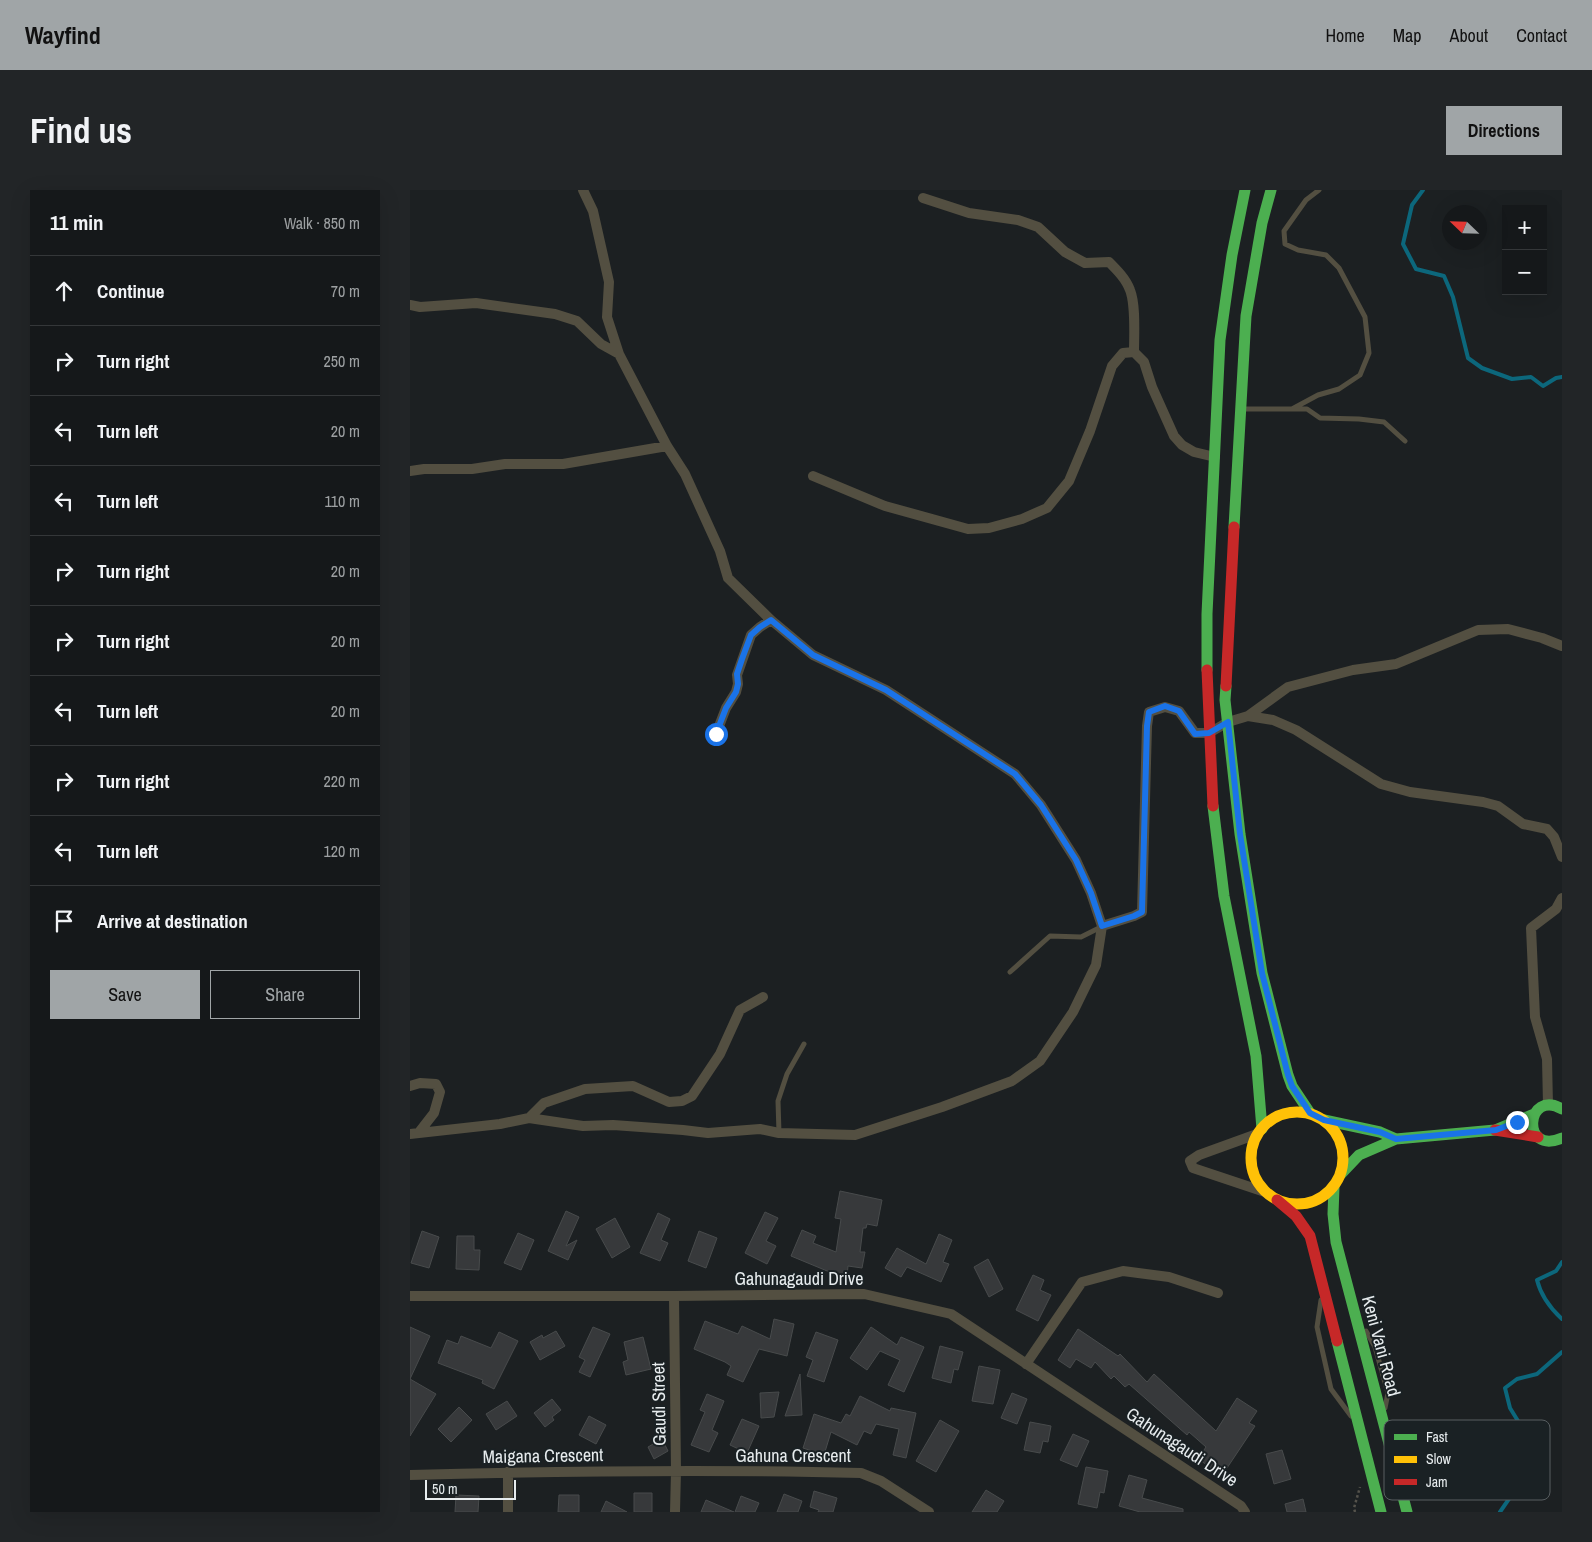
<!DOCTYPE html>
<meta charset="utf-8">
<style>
body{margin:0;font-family:"Archivo Narrow",sans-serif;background:#222527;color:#f1f3f6}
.controls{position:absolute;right:15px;top:15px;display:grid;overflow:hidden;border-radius:0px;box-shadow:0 5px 20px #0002}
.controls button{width:45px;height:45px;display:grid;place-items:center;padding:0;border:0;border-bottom:1px solid #343739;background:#15181a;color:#f1f3f6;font:25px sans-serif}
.compass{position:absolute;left:1032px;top:15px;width:45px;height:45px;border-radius:50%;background:#15181a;box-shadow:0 5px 20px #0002;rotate:293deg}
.scale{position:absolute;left:15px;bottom:12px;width:91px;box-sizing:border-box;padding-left:5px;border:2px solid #e7ecee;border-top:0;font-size:14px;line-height:18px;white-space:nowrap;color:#e7ecee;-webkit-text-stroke:4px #1a2124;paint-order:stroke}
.stop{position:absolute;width:15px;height:15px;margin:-11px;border:4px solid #1a73e8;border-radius:50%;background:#fff}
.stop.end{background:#1a73e8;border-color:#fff;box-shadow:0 1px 5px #0008}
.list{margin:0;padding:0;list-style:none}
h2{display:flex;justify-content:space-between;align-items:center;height:65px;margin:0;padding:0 20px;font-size:21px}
h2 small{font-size:16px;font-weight:400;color:#9da0a2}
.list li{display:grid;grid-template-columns:32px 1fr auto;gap:15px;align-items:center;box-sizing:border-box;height:70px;padding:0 20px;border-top:1px solid #343739}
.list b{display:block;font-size:19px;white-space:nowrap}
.list em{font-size:16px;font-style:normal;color:#9da0a2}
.actions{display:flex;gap:10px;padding:15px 20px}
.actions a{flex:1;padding:11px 0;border:1px solid #a0a5a7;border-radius:0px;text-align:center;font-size:18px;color:#a0a5a7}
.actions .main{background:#a0a5a7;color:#111}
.icon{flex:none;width:28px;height:28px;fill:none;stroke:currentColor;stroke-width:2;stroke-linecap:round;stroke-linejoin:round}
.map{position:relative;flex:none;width:1152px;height:1322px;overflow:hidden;border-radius:0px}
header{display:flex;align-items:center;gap:30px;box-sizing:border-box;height:70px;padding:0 25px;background:#a0a5a7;color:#111}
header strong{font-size:24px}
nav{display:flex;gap:28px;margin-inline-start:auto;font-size:18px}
.intro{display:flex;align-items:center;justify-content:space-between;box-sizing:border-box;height:120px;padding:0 30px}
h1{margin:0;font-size:35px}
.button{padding:12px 22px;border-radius:0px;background:#a0a5a7;color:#111;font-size:18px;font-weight:700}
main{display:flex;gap:30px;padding:0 30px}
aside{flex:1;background:#15181a;border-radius:0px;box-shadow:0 5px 20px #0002}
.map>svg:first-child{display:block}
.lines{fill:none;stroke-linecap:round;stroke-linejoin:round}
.stream{stroke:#0c677c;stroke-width:4}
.building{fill:#37393b;stroke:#484b4c}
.path{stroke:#54524b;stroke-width:2.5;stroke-dasharray:2.5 2.5;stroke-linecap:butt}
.lane{stroke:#534f41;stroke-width:5}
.street{stroke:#534f41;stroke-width:10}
.fast{stroke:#4caf50;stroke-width:11}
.slow{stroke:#ffc107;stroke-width:11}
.jam{stroke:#c62828;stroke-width:11}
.route{stroke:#1a73e8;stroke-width:6}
.labels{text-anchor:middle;stroke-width:4;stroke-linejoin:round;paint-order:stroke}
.street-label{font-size:18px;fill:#e7ecee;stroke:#1a2124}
.key{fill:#1a2124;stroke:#585e61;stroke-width:1}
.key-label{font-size:14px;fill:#e7ecee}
</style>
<header>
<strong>Wayfind</strong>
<nav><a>Home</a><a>Map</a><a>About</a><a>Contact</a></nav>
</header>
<div class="intro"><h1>Find us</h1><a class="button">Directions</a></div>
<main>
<aside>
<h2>11 min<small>Walk · 850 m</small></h2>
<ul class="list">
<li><svg class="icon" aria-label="ahead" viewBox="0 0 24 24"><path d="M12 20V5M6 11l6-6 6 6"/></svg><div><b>Continue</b></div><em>70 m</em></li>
<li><svg class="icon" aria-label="right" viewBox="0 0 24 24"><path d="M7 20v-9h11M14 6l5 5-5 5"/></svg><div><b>Turn right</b></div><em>250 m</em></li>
<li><svg class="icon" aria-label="left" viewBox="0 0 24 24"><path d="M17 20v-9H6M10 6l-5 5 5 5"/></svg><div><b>Turn left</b></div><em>20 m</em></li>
<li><svg class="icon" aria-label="left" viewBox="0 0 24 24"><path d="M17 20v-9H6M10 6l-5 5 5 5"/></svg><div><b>Turn left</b></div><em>110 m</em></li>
<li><svg class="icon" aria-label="right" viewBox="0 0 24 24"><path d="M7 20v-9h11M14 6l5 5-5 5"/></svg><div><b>Turn right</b></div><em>20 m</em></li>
<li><svg class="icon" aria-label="right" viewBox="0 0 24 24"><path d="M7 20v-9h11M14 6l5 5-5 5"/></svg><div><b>Turn right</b></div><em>20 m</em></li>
<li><svg class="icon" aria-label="left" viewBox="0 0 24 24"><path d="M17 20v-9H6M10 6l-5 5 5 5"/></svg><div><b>Turn left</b></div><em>20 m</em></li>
<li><svg class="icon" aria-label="right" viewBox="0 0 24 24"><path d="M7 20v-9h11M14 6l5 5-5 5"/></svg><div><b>Turn right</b></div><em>220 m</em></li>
<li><svg class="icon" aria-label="left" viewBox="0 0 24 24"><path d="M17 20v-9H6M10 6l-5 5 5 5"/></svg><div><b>Turn left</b></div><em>120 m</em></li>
<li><svg class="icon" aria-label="arrive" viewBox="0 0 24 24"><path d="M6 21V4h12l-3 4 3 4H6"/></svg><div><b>Arrive at destination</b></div></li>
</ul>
<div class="actions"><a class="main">Save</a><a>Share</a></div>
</aside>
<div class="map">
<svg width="1152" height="1322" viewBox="0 0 1152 1322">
<rect width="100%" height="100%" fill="#1c2022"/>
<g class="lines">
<path class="stream" d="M1013,0L1002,15L993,54L1006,79L1034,86L1043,107L1058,168L1072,178L1102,189L1121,187L1133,196L1146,188L1152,187
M1152,1072L1146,1081L1127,1090C1131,1106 1140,1118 1152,1129
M1090,1322L1114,1287L1120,1267L1108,1231L1100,1218L1095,1198L1107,1189L1127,1184L1152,1162"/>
</g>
<path class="building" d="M430,1001L472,1010L467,1036L457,1034L456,1038H453L450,1062H455L452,1078L438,1076L437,1087L422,1085V1083L381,1066L392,1040L406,1046L403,1053L426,1062L431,1029L425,1028Z
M156,1021L169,1027L156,1056L167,1050L158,1070L138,1061Z
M355,1022L368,1028L356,1051L366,1056L357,1074L335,1063Z
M248,1023L260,1029L251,1050L258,1053L250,1071L230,1063Z
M205,1028L220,1057L202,1068L186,1039Z
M12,1041L29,1047L19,1078L1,1073Z
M289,1041L307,1048L296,1078L278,1071Z
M108,1043L124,1050L111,1080L94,1073Z
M529,1044L542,1050L533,1072L539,1074L531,1092L497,1077L491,1087L475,1078L487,1058L516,1074Z
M47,1046H64V1060H70L69,1080L46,1079Z
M578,1069L593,1099L579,1107L564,1077Z
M623,1085L634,1090L630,1100L641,1105L628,1131L606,1120Z
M364,1129L384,1134L377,1166L349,1159L333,1192L317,1185L321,1176L315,1172L284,1159L295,1131L328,1144L332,1136L360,1149Z
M0,1137L20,1146L0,1189L26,1204L0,1246Z
M183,1137L200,1144L180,1187L169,1182L175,1170L169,1167Z
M461,1137L487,1155L491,1147L514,1157L494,1202L478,1195L490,1170L470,1161L457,1180L440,1168Z
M668,1139L708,1166L710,1164L737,1192L744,1184L806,1241L827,1208L847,1221L839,1233L845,1236L817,1278L813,1276L809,1283L788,1269L796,1257L779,1242L777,1245L719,1194L715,1197L704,1186L701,1189L685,1172L681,1178L666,1169L660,1178L648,1170Z
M146,1141L155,1156L130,1170L120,1152L132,1145L133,1148Z
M89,1142L108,1151L84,1199L72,1193L73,1190L28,1173L37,1150L48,1154L51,1146L81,1158Z
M406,1142L428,1150L414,1192L397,1186L403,1170L396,1167Z
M233,1147L241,1179L216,1185L213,1172L218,1170L214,1152Z
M530,1156L553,1162L548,1180L544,1179L541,1193L522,1188Z
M569,1176L590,1180L583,1214L562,1211Z
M390,1184L392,1225L375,1226Z
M369,1202L364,1227L351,1228L350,1203Z
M602,1203L617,1209L607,1234L591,1228Z
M297,1204L314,1211L302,1240L308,1243L299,1262L281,1255L295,1222L290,1220Z
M450,1206L480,1221L481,1218L506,1223L496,1268L483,1265L489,1239L466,1234L461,1244L454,1241L447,1255L421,1242L414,1265L393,1258L404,1224L431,1233L436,1224L440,1226Z
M142,1209L151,1220L142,1227L144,1230L135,1237L124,1223Z
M97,1211L107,1226L86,1240L76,1224Z
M49,1217L62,1230L41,1252L28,1239Z
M179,1226L196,1235L186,1254L169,1245Z
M332,1229L349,1236L337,1263L320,1255Z
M530,1230L549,1241L526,1282L506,1271Z
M620,1232L641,1236L638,1252L633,1251L630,1263L614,1260Z
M663,1244L679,1251L667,1277L650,1270Z
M252,1249L258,1261L244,1269L238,1257Z
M872,1260L881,1289L864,1294L856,1264Z
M676,1277L698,1281L694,1303L690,1302L687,1318L668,1314Z
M719,1285L737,1290L732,1308L773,1319V1322H730L709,1316Z
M576,1300L594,1311L587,1322H562Z
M404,1301L427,1308L423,1322H408L409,1320L400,1317Z
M224,1303H242V1322H224Z
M374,1304L392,1311L388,1322H367Z
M46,1305L69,1306L68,1322H45Z
M149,1305H169V1322H148Z
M331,1306L349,1313L345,1322H325Z
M893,1309L896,1322H877L875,1314Z
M296,1310L324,1322H291Z
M196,1311L217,1322H191Z"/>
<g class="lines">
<path class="path" d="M945,1322L944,1318L950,1297"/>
<path class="lane" d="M834,219H897L910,228L949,229L974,232L995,251
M882,219L908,205L929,199L950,185L959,163L955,127L929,78L916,65L888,60L875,54L874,41L896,10L909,0
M600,782L640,746L671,747L691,737
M369,943L368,911L377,884L394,854
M911,1110L907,1137L921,1199L941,1226
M956,1141L965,1157L978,1203L975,1218"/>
<path class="street" d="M513,8L559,23L608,30L628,37L655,62L675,73L699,72C707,80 716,89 720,100C726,115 724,145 724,162
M0,115L10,117L66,113L145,124L167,131L191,154L209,164
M0,281L14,279H62L95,274H153L257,256
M403,286L475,316L558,339L579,338L612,329L637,318L659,291L680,241L702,176L713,163L724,162L734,172L742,197L764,246L772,255L784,262L805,267
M838,526L878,497L943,480L986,474L1068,440L1098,439L1132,448L1152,456
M306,544L316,518L326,502L328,494L327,485L341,445L350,437L361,430
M692,736L724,726L732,722L737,536L739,522L755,517L769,521L785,543H799L818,532L838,526L863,530L886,540L971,594L1000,602L1073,612L1088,616L1113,634L1137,639L1144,647L1152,667
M0,896L10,893L26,894L30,902L24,923L10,941
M1138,915L1137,869L1125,827L1121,738L1146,719L1152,708
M119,928L134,913L175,899L223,896L259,912L272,911L282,906L310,864L330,820L353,807
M0,944L90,934L119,928L173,936L203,935L273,940L298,943L350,939L369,943L445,945L532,917L602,891L630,871L663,822L686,775L692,736L681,703L666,670L631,615L605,584L476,500L403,465L361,430L318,388L310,361L275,284L257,256L209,164L197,127L199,92L183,21L173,0
M847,944L789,965L780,971L783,978L855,1002
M0,1106H264L454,1104L541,1124L831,1316L835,1322
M264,1106L266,1281L265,1322
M616,1174L672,1092L713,1081L759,1087L808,1103
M0,1285C150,1281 301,1279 451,1283L471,1291L519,1322
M98,1322V1282"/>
<path class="fast" d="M824,337L836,126L852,33L861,0
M797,480V424L810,150L822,65L835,0
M816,496L815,510L830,644L852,783L878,885L882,896L900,923
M803,616L814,706L846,866L852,939
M1152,919C1116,898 1110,966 1152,948
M914,930L970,942L986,949
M931,984L949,965L986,949L1085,940L1124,924
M924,997L923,1024L926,1052L997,1322
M927,1151L971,1322"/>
<path class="slow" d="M841 968a46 46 0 1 1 92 0a46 46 0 1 1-92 0Z"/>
<path class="jam" d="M797,480L803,616
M816,496L824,337
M1085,940L1128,947
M867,1010L886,1026L900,1046L927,1151"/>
</g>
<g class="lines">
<path class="route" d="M306,544L316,518L326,502L328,494L327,484L332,469L341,445L350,437L361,430L403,465L476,500L605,584L631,615L666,670L681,703L692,736L724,726L732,722L737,536L739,522L755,516L769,521L785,544L799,543L818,532L830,644L852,783L878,885L882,896L900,923L914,930L970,942L986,949L1086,940L1107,932"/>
</g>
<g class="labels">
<g class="street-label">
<text x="389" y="1095">Gahunagaudi Drive</text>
<text transform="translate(971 1156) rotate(75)" y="6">Keni Vani Road</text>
<text transform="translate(249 1214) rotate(-91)" y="6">Gaudi Street</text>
<text transform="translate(772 1257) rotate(33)" y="6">Gahunagaudi Drive</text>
<text transform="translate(133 1266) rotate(-1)" y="6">Maigana Crescent</text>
<text x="383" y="1272">Gahuna Crescent</text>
</g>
</g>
<rect x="974" y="1230" width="166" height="80" rx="8" class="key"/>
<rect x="984" y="1244" width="23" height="6" fill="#4caf50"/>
<rect x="984" y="1266" width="23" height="7" fill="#ffc107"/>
<rect x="984" y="1289" width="23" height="6" fill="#c62828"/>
<g class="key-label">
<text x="1016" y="1252">Fast</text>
<text x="1016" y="1274">Slow</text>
<text x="1016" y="1297">Jam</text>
</g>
</svg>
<div class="controls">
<button>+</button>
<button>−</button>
</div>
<svg class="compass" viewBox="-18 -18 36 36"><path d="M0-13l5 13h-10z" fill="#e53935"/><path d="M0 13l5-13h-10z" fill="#9da0a2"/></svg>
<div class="scale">50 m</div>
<div class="stop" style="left:306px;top:544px"></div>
<div class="stop end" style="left:1107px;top:932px"></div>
</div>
</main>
